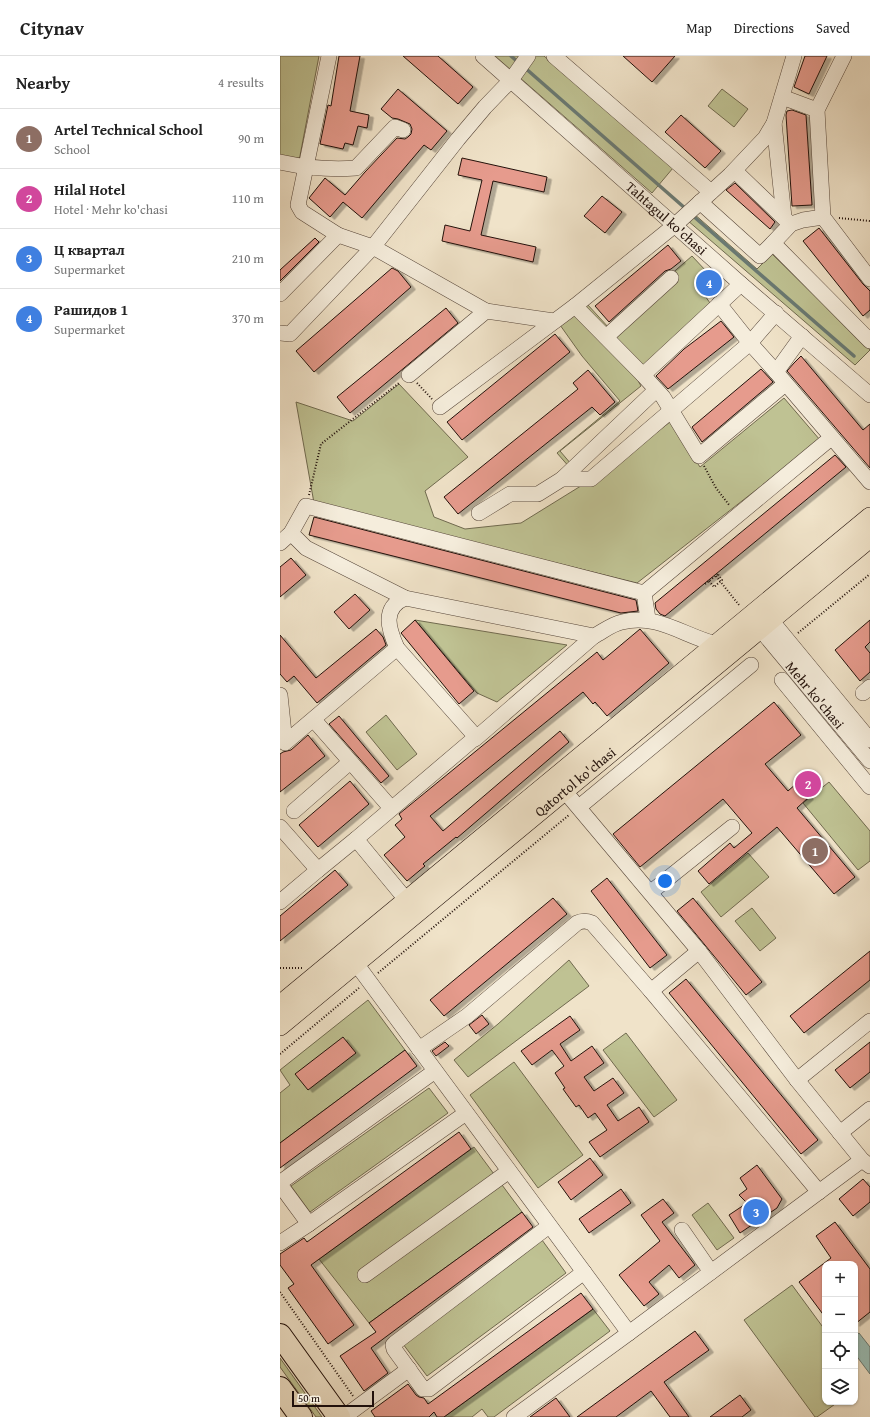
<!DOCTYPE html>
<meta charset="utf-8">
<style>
body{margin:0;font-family:"Gentium Book Plus",serif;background:#f2f2f2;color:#222}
.controls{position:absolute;right:12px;bottom:12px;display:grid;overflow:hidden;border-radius:8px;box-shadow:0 1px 3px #0004}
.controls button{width:36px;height:36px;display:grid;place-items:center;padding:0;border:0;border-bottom:1px solid #e0e0e0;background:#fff;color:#222;font:20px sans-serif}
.scale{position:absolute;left:12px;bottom:10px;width:82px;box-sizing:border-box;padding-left:4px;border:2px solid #22110b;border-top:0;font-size:11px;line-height:14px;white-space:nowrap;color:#22110b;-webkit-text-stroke:3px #f5eddc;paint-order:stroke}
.you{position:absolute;left:385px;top:825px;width:14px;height:14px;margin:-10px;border:3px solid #fff;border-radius:50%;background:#1a73e8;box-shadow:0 0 0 6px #1a73e833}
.badge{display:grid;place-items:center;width:26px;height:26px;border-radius:50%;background:#2563eb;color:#fff;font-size:13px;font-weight:700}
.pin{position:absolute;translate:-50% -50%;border:2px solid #fff;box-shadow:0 1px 4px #0006}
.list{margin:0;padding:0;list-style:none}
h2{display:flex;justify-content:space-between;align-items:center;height:52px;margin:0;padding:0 16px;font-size:17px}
h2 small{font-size:13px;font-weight:400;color:#767676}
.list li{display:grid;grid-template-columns:26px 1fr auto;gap:12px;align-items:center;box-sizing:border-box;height:60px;padding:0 16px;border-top:1px solid #e0e0e0}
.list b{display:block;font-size:15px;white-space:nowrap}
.list p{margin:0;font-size:13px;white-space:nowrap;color:#767676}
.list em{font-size:13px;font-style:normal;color:#767676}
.icon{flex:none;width:22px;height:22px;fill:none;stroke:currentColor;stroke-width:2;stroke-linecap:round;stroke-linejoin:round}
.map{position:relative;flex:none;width:590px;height:1361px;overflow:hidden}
header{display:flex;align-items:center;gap:24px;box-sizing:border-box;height:56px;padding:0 20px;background:#fff;border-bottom:1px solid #e0e0e0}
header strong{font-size:19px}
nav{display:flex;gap:22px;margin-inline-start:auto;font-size:14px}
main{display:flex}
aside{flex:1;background:#fff}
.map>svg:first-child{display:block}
.green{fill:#bfc293;stroke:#706a4f}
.water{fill:#9abeb6;stroke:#6a7972}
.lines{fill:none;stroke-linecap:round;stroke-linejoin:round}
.stream{stroke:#6a7972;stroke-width:3.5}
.building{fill:#e69b8d;stroke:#22110b;filter:url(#shadow)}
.minor-casing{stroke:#56463a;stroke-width:16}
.major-casing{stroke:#22110b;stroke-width:20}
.highway-casing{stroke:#22110b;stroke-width:24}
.path{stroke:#22110b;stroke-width:2;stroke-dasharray:1 2;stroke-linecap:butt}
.minor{stroke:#f5eddc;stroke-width:15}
.major{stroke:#f0e3c9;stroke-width:19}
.highway{stroke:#f0e3c9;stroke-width:22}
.labels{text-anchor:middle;stroke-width:3;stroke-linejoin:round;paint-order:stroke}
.street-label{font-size:14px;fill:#22110b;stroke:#f5eddc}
</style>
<header>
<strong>Citynav</strong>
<nav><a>Map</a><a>Directions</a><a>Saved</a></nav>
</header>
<main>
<aside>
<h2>Nearby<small>4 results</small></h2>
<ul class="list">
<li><span class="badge" style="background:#8d6e63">1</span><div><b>Artel Technical School</b><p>School</p></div><em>90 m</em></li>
<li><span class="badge" style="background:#d1479c">2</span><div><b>Hilal Hotel</b><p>Hotel · Mehr ko'chasi</p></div><em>110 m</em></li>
<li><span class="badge" style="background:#3f7fe0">3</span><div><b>Ц квартал</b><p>Supermarket</p></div><em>210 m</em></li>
<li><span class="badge" style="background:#3f7fe0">4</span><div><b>Рашидов 1</b><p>Supermarket</p></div><em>370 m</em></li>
</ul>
</aside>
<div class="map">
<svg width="590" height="1361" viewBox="0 0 590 1361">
<defs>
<filter id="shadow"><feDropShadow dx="4.5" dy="2.5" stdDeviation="0" flood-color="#0004"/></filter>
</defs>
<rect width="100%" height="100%" fill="#f0e3c9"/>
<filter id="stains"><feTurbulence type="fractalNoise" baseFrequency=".005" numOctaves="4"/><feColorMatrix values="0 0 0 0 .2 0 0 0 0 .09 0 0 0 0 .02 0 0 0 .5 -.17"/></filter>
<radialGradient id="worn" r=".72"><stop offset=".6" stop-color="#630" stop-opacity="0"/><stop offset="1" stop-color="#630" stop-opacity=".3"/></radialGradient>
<path class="green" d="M0,0H39L19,105L0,101Z
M215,0H264L393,112L372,137Z
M442,33L468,53L454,71L428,50Z
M413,157L477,213L492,198L590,294L575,309L407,164Z
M412,200L426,215L416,227L430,247L363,319L354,317L361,330L280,395L309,429L390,366L420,411L504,342L540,384L357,527L34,447L16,346L73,365L119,328L188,401L145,435L154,461L185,473L241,467L304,428L277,397L340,345L302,300L280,269L307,248L329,272Z
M135,564L287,589L217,646L197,637Z
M106,659L137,698L117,714L86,676Z
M549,726L590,775V805L578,814L523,747Z
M468,797L489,821L441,861L421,836Z
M472,852L496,882L480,895L455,865Z
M289,904L309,930L188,1021L174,1004L218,968Z
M88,944L125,994L0,1087V1037L10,1029L0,1014Z
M346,977L397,1044L374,1061L323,994Z
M234,1006L303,1099L258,1132L190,1039Z
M149,1032L168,1057L30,1156L11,1130Z
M194,1091L242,1156L89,1267L39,1203Z
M428,1147L454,1182L437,1194L412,1159Z
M262,1184L286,1217L147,1320L123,1288Z
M512,1229L545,1274V1346H558L537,1361H535L464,1264Z
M313,1253L330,1275L214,1361H208L202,1353L192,1361H164Z
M0,1302L42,1361H36L0,1311Z"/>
<path class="water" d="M579,1277L590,1291V1318L575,1298V1280Z"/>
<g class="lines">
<path class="stream" d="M231,0L239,7
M244,11L406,153
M412,159L574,300"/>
</g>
<path class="building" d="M59,0H80L70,55L89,59L87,72L78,70L73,89L65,87L63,93L40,88L48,49L51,50Z
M123,0H158L193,31L178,48Z
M343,0H395L372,26Z
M525,0H547L529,38L514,31Z
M118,33L167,75L151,94L144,89L82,162L63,146L50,161L29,142L45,122L65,139L85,116L117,82L125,83L128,81L131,78L132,73L130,68L118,63L112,62L101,53Z
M512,54L526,59L532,149L512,150L506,59L507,55Z
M401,59L441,95L425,112L385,76Z
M182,102L267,121L264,136L213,125L201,179L256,191L253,206L162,185L165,169L190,175L202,124L178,119Z
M455,127L495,166L490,173L446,134Z
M322,140L342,156L325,177L304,160Z
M539,172L583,228L590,235V254L583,260L523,185Z
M35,182L39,186L0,225V214Z
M388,189L401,205L391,213L385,215L329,266L315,250Z
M112,212L118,215L131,231L34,316L16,295Z
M166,252L178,267L70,357L57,341Z
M441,265L454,281L388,333L376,320L404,293Z
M275,278L290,296L182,384L167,366Z
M521,300L583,374L590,368V412L507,315L514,307Z
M481,313L493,326L422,386L412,371Z
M308,314L335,346L320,359L312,351L178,458L164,441L298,333L293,327Z
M555,399L566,411L385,560L380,558L376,553L375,547Z
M34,461L356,544L358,555L341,557L29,479Z
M11,502L26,519L0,541V511Z
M75,538L90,554L69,573L54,556Z
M135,564L194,635L179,648L121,577Z
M590,564V586L585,591L590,597V616L580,625L555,594Z
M96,573L103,581L106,589L37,647L14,620L7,626L0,618V579L36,622Z
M360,573L389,607L327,660L315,646L313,648L303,636L150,760L163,775L280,675L289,686L177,782L176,781L143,808L145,810L127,825L104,799L125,781L115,769L122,763L119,758L317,596L323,604Z
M494,646L521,679L485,708L508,735L517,727L529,741L517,752L575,821L554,838L497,771L429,828L418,815L450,787L454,792L472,777L443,743L360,811L333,778Z
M59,660L109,720L101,727L49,668Z
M28,679L45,700L0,736V698L3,696L11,694Z
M70,725L89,748L38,791L19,769Z
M55,814L68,829L0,885V860Z
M327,822L387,899L370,912L311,835Z
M273,842L287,858L164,960L150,944Z
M413,842L482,926L466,939L397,855Z
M590,895V924L524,977L510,960Z
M406,923L538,1084L521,1098L389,937Z
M202,959L209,968L196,978L189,969Z
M290,960L300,974L280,988L291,1005L312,990L324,1007L304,1021L314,1035L333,1022L344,1037L327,1049L338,1065L359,1051L369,1066L320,1101L309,1086L327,1074L315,1057L308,1062L299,1049L296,1051L283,1033L285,1032L275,1017L284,1010L272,994L252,1009L241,995Z
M63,981L76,997L28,1034L15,1018Z
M165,986L169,990L156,1000L152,995Z
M590,986V1016L570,1032L555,1014Z
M125,994L137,1010L0,1112V1087Z
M179,1076L191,1093L31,1209L74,1269L48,1288L8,1232L14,1228L0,1209V1198L24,1182L27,1186Z
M310,1102L323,1119L291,1144L278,1126Z
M477,1109L502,1143L497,1152L460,1177L449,1159L467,1147L459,1139L467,1133L460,1122Z
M583,1123L590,1131V1146L573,1160L559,1143Z
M341,1133L351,1147L309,1177L299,1163Z
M383,1143L394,1157L382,1166L415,1209L399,1222L389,1209L369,1226L379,1238L364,1250L339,1219L380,1185L361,1159Z
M242,1156L253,1171L91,1292L108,1317L84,1335L60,1300L96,1276L89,1267Z
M555,1166L590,1213V1256L575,1268V1208H545V1261L519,1226L551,1202L536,1180Z
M301,1237L313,1253L164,1361H157L154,1356L149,1361H95L91,1355L128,1328L136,1339L139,1341L144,1342L148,1348Z
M415,1275L429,1294L384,1326L409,1361H390L371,1335L336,1361H297Z
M460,1339L471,1354L462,1361H430Z
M276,1342L290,1361H250Z"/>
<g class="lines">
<g class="minor-casing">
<g id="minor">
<path d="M49,0L18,149L22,156L58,179L93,191L206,255"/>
<path id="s1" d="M203,0L461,228L590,339"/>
<path d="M274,0L431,136"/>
<path d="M564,0L537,54L543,161L590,223"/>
<path d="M502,41L537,54"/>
<path d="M494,67L504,161"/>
<path d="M0,106C27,112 49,114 76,112L115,71L123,74"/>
<path d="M455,115L507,165"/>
<path d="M420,146L480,200L493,187L590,285"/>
<path d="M493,187L511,168L523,164L543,161"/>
<path d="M461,228L363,319L383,341L419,400L505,328"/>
<path d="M0,238L58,179"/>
<path d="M439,248L470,287L496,316"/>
<path d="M0,277L10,278L93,191L178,83L205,51L231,24L248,0"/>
<path d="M522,280L496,316L590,426"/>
<path d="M326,281L391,222"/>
<path d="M129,319L206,255L274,265"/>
<path d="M363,319L295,250L395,169L450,119L485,82L494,67L514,0"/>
<path d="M160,351L295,250"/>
<path d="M282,423L376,334"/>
<path d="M199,457L230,438H258L282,423H311L470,287L496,257"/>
<path d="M11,477L26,492L125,542L314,580C322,576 332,568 342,566C377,557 404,580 436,588"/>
<path d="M0,487L11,477L26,450L364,537L368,563"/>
<path d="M364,537L551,382"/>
<path d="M125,542C101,552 109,574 117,592L196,681L76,783L133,852"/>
<path d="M491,564L590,684"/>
<path id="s2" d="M480,573L590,705"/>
<path d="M502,624L590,731"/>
<path d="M583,637L590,631"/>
<path d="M0,639L5,687L117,592"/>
<path d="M34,664L111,752"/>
<path d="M195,683L314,580"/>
<path d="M277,726L419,895L517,1024L582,1104L590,1110"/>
<path d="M299,751L471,609"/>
<path d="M14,755L70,706"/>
<path d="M0,771L38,814L0,846"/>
<path d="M38,814L76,783"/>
<path d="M371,836L452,771"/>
<path d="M69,898L349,1277"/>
<path d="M371,935L539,1136"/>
<path d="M139,993L187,960L297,867C303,864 307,865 312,867L371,935L419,895"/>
<path d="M155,1015L1,1126V1130L29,1168L186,1057"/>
<path d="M517,1024L590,965"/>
<path d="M560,1077L590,1053"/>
<path d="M269,1170L115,1287L113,1289L114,1293L143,1333H149L304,1216"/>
<path d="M402,1174L431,1216"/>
<path d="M0,1187L29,1168"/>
<path d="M85,1219L229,1115"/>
<path d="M64,1361L129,1313"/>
<path d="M234,1361L349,1277L582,1104"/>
</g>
</g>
<g class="major-casing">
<g id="major">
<path d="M0,949L590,461"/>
<path id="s3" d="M0,970L590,482"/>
</g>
</g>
<g class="highway-casing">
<path id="highway" d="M0,1279L59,1361
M0,1332L21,1361"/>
</g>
<path class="path" d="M559,162L590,165
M137,327L152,343
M424,410L436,432L450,450
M29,439L41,388L119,327
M436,520L459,549
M429,525L434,531L442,524L437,517
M425,528L439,517
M518,577L590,518
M0,912H22
M98,917L289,759
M0,998L79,932
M0,1236L73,1340"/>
<use href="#minor" class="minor"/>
<use href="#major" class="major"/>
<use href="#highway" class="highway"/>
</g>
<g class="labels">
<g class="street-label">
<text dy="5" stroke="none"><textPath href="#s1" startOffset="245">Tahtagul ko'chasi</textPath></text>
<text dy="5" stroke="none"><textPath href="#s2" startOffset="86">Mehr ko'chasi</textPath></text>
<text dy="5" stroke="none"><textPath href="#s3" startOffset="383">Qatortol ko'chasi</textPath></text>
</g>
</g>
<rect width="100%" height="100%" filter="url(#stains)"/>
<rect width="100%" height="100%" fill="url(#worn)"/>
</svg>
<div class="controls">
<button>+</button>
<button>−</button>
<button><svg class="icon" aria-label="locate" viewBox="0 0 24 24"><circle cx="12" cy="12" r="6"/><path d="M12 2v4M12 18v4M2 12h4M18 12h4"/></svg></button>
<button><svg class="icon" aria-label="layers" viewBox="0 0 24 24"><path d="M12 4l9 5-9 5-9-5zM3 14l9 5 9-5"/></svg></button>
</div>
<div class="scale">50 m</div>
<div class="you"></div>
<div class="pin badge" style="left:535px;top:795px;background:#8d6e63">1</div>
<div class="pin badge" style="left:528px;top:728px;background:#d1479c">2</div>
<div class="pin badge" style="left:476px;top:1156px;background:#3f7fe0">3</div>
<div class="pin badge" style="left:429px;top:227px;background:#3f7fe0">4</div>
</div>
</main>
